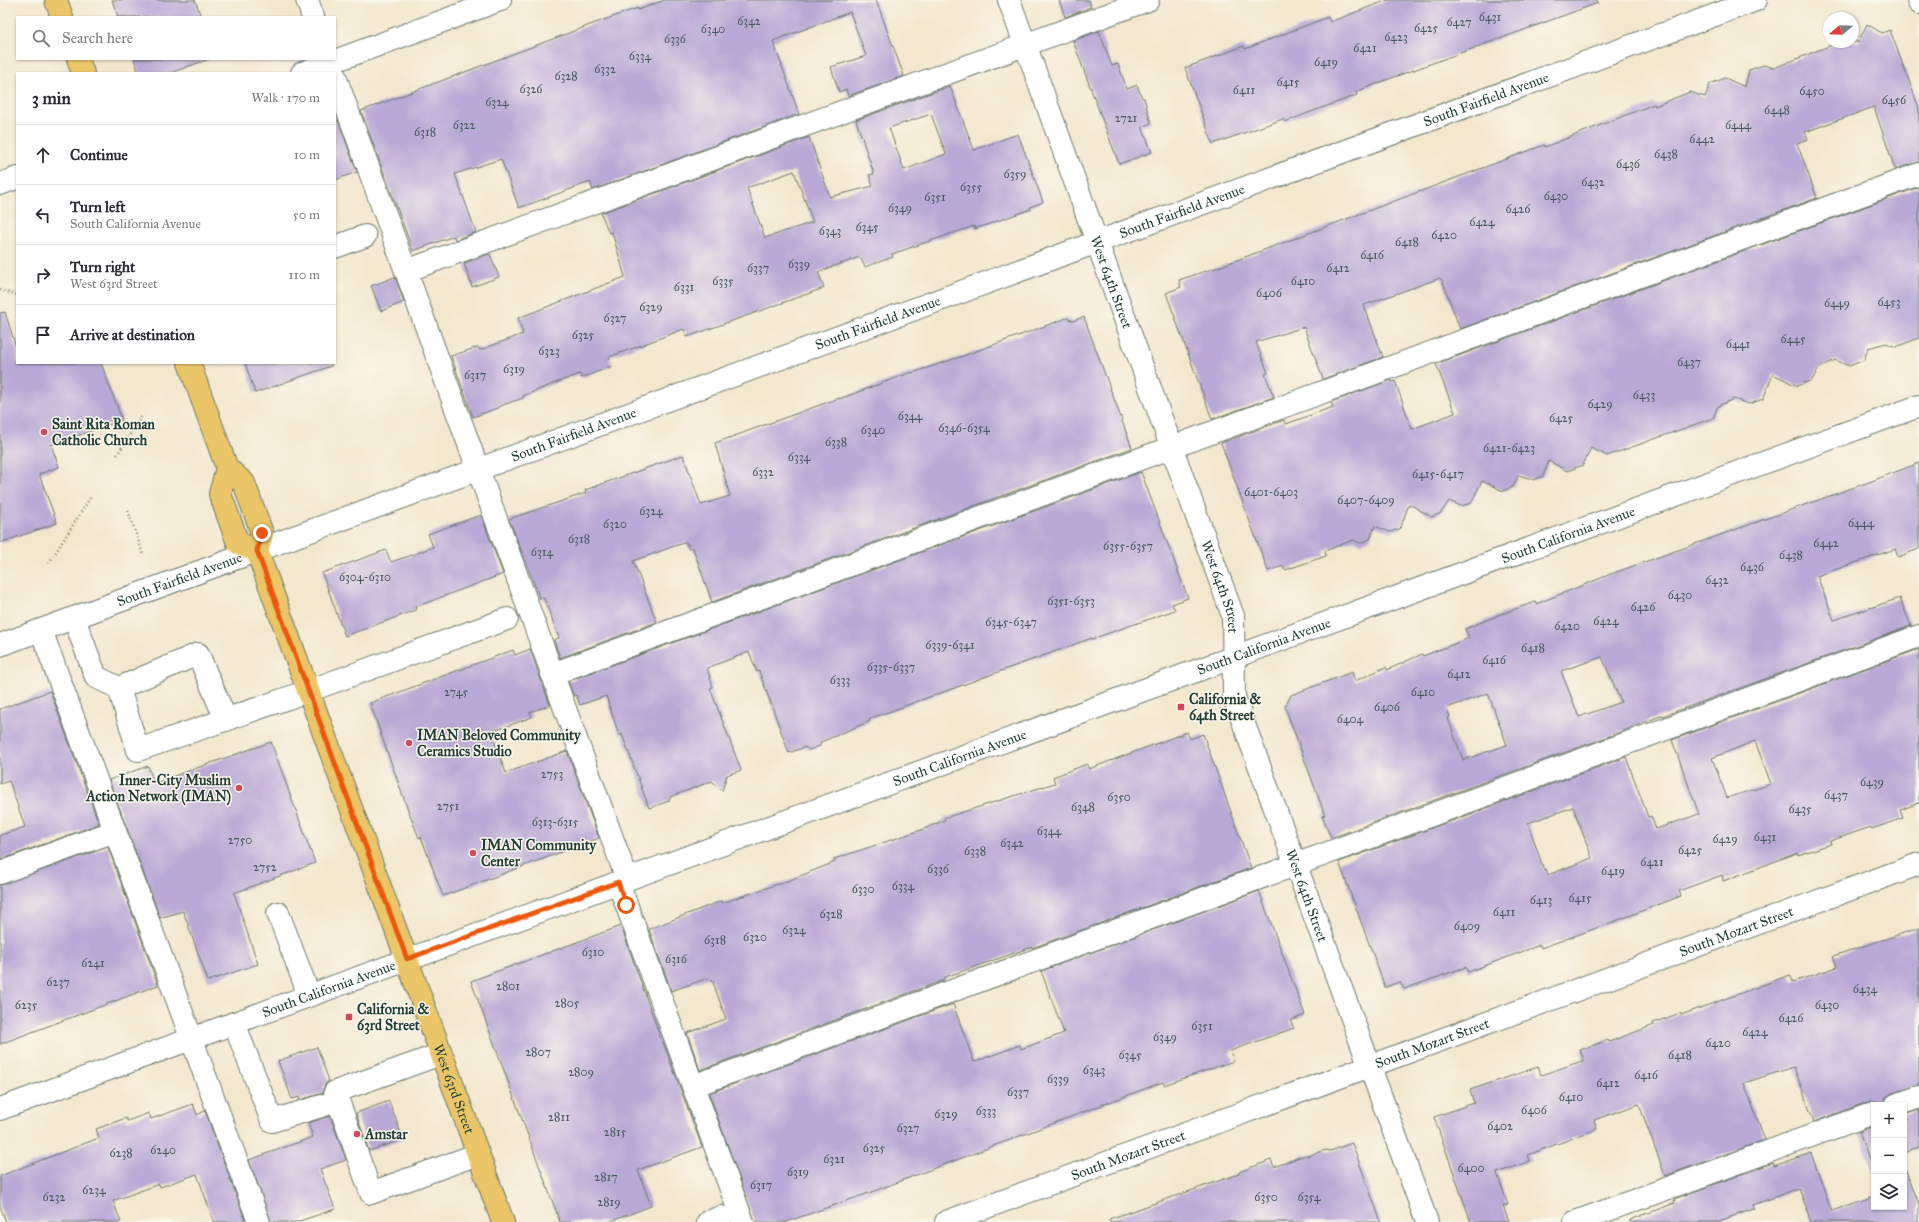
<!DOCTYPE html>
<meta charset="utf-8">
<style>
body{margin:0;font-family:"IM FELL Great Primer",serif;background:#f2f2f3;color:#2b2b33}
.controls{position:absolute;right:12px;bottom:12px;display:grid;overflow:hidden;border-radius:0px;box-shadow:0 1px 3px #0004}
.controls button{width:36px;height:36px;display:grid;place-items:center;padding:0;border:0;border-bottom:1px solid #e1e1e2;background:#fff;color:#2b2b33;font:20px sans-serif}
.compass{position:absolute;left:1823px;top:12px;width:36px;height:36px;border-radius:50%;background:#fff;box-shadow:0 1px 3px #0004;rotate:251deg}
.stop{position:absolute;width:12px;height:12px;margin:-9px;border:3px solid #ea580c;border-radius:50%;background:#fff}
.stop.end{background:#ea580c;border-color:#fff;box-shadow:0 1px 4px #0008}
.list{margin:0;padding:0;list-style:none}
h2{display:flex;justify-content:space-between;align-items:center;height:52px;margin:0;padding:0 16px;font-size:17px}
h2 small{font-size:13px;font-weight:400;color:#7c7c81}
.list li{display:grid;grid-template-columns:26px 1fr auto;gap:12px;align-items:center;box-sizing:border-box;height:60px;padding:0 16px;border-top:1px solid #e1e1e2}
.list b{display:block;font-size:15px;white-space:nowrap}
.list p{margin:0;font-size:13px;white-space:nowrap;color:#7c7c81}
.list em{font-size:13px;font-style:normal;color:#7c7c81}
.icon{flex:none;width:22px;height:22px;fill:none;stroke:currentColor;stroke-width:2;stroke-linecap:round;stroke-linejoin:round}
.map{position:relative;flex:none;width:1919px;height:1222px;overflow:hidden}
.search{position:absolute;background:#fff;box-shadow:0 1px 3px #0004;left:16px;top:16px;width:320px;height:44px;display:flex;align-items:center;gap:10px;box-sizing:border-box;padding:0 14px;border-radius:0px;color:#7c7c81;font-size:15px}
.panel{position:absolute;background:#fff;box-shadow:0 1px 3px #0004;left:16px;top:72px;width:320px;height:292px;border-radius:0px}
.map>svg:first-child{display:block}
.building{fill:#b9a9d6;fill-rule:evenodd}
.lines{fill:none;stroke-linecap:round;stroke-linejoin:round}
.minor-casing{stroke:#69786a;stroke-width:24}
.major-casing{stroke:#69786a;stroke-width:24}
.path{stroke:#69786a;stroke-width:2.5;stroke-dasharray:1 3;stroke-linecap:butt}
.minor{stroke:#fff;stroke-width:22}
.major{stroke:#ebc669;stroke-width:22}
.route{stroke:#ea580c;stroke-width:5}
.poi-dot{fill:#d1495b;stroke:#fbf7ec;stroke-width:1.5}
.labels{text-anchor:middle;stroke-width:3;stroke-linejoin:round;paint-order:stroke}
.number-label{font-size:12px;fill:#46585c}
.street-label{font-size:14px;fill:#1f3d34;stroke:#fbf7ec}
.poi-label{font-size:14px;font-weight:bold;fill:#1f3d34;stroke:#fbf7ec;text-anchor:start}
</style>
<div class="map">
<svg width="1919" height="1222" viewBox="0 0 1919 1222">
<rect width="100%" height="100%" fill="#fbf7ec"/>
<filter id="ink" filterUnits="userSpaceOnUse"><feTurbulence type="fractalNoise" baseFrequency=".025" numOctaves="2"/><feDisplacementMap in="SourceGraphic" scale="8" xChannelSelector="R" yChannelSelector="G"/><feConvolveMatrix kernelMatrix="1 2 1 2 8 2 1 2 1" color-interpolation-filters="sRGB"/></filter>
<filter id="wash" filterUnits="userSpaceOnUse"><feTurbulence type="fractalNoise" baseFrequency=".012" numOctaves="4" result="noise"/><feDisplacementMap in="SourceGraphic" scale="16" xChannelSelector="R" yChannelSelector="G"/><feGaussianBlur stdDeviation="0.9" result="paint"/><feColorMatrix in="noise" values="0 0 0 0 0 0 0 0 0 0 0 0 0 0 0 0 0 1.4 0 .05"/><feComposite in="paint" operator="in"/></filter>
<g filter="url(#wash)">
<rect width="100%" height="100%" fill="#f3e7ce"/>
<g id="blocks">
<path class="building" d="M112,0H195L201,17H118Z
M665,0H876L904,76L848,96L846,89L839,92L831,67L866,56L850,12L773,41L799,114L593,190L590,182L519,208L501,159L455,174L476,232L455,240L454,236L413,251L361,111L598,22L638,8V10Z
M1059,0H1089L1091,7L1065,17Z
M1388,0H1597L1598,3L1386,80L1356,92L1357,95L1316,110L1285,122L1283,119L1213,144L1185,68L1244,46L1245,49L1328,17L1330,22Z
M1867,24L1882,33L1890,30L1919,108V162L1895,169L1874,107L1805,132L1808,139L1797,143L1817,198L1460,329L1442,280L1440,278L1370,303L1364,305L1383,357L1323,379L1304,327L1256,342L1268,373L1265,374L1274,397L1212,419L1166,293L1181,287L1179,280L1221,266L1544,145L1545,147L1654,104L1655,106L1690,92L1705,97L1710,84L1725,78L1745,87L1749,70L1764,65L1774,68L1834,44L1835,42H1858Z
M1099,31L1112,66L1118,64L1127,89L1137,85L1142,98H1144L1151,123L1142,127L1152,152L1119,164L1073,41Z
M134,59H209L170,73H139Z
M950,86L974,150L1018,134L1043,202L1030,207L1031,209L975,229L974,226L892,254L893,257L865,267L860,257L818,272L824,288L687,337L684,329L642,345L609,357L612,366L581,378L580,374L558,382L523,396V398L500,406V407L473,417L451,356L478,347L480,350L523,334L518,318L625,277L612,232L609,233L601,213L809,137L830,197L873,186L869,175L874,174L856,120ZM931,114L946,154L904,170L889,128ZM794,171L813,222L765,238L747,188Z
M338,120L357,172L335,180V121Z
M1919,187V338L1896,347L1886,343L1868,348L1864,360L1849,366L1835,360L1819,368L1812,380L1797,386L1773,374L1763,399L1749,404L1734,399L1718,406L1713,418L1607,456L1591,448L1583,465L1567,471L1549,461L1543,476L1534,480L1519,475L1513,487L1503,491L1482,481L1471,503L1461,506L1449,501L1441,513L1432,517L1409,504L1400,529L1390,532L1375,526L1370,539L1360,543L1353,540L1325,551L1326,556L1285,570L1283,566L1268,571L1221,443L1284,420L1286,424L1333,407L1331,402L1391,380L1392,382L1395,381L1412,429L1455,413L1436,364Z
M490,254L499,277L472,287L464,263Z
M395,277L404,302L381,311L371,286Z
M5,312L17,350V363H101L122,420L51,445L59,467L39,474L57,523L0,543V313Z
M1084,317L1132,448L712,602L693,548L689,549L686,542L633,561L657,622L560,658L554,640L559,638L544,598L540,599L509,519L586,493L585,490L683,455L701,505L730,496L715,443L806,410L839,398V399L912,372V373L960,357L1067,318L1073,321Z
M245,363H331V366L255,393Z
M1919,463V549L1898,557L1895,549L1817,576L1834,620L1900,598L1911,626L1663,716V715L1618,733L1331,838L1322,816L1325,815L1285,707L1291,695L1352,672L1355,681L1386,667L1387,670L1422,654L1423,656L1469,638L1465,629L1501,614L1535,602L1536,604L1611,574L1869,482ZM1602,657L1621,702L1579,717L1561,671ZM1488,693L1507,745L1463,760L1448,718L1450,717L1447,708Z
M1141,472L1188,598L1172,604L1175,610L1092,639V638L869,719L870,721L821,742L820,746L809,750L805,747L789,753L759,671L757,672L749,652L707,668L713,687L710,688L741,770L727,775L722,791L712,781L670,797L669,801L649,808L622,734L619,735L606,696L580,705L576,695L574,696L568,681Z
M481,515L503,574L415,607L416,610L345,636L322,573L386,550L391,562L412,555L433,547L428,534Z
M530,649L550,705L530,712L532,717L491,732L506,773L567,751L599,838L443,896L421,837L419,838L405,802L370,703L513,650L515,655Z
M1919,649V803L1900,810L1903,818L1872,829L1871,827L1830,841L1831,844L1798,855L1797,853L1723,881L1722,875L1679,891L1681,896L1613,922L1541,948L1540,945L1468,972L1466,967L1404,989L1400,982L1385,987L1339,862L1626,757L1648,817L1651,816L1656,829L1699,814L1672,740ZM1755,741L1771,784L1727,798L1712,758ZM1573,807L1592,858L1548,875L1546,869L1544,870L1528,823Z
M50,691L99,824L0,860V835L25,827L9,781L0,784V709Z
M1187,732L1190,739L1203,734L1251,868L1032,948V947L948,976L944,978V980L700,1070L687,1033L726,1019L712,979L709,980L708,978L671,991L649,929L721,901L722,903L790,880L835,862L834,859L921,830L945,820L944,818L1055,783L1053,777L1087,764L1089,769Z
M271,742L315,863L234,893L258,964L208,981L183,911L160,918L109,780L148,766L154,783Z
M108,847L158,985L0,1044V885Z
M1259,891L1305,1015L1290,1021L1294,1028L1230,1051L1234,1061L1164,1085L1163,1082L866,1194L786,1222H755L709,1093L953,1004L974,1062L1020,1045L1021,1049L1064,1033L1041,971Z
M621,926L662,1042H663L702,1147L638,1170L651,1206L609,1222H560L471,981Z
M1919,928V1085L1892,1093L1886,1097L1884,1105L1877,1101H1870L1814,1122L1794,1067L1744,1083L1765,1140L1665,1176L1639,1104L1594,1120L1597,1129L1528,1155L1530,1161L1497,1173L1508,1205L1503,1206L1509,1222H1471L1434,1117L1474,1103L1470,1090L1538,1067L1541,1075L1582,1061L1584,1060L1580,1050L1608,1040L1609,1042L1654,1025L1653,1023L1680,1013L1681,1015L1790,975L1793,982L1837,967L1833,956Z
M317,1047L329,1081L325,1084L323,1093L300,1100L299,1097L292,1099L278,1061Z
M389,1101L403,1139L369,1151L356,1113Z
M193,1104L197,1115L205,1111L246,1222H214L197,1174L160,1187L159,1184L113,1201L121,1222H6L0,1206V1176L99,1138L96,1129L126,1118L127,1121L149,1113L151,1119Z
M1919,1110V1148L1904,1153V1115Z
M330,1116L346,1160L320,1169L335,1209L297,1222H271L249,1160L313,1137L308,1123Z
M1874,1126V1174L1859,1132Z
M1352,1143L1381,1222H1110L1109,1219L1239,1174V1172L1271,1160L1274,1167L1305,1155L1307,1156L1326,1150L1330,1151Z
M1811,1153L1832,1212L1874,1197V1207H1904V1166L1919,1204V1222H1811L1799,1188L1753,1205L1754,1209L1716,1222H1630V1220L1675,1203L1674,1199L1773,1163L1774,1166Z"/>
</g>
</g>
<g filter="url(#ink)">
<use href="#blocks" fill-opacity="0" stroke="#69786a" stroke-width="1"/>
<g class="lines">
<g class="minor-casing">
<g id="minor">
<path d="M307,0L313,17"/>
<path id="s1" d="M1009,0L1233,616L1234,697L1427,1222"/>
<path d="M1918,0L1919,3"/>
<path d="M302,73L500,0"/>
<path d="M335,76L627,879"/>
<path d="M0,184L17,178"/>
<path d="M335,247L365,236"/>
<path d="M406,271L1148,0"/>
<path d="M74,618L96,677L119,688L138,750L308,691L507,619"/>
<path d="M41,630L259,1222"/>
<path id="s2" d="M0,645L1756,0"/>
<path d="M552,674L1919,174"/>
<path d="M119,688L198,654L226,720"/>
<path d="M0,873L115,831"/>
<path d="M618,882L743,1222"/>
<path d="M278,913L309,995"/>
<path d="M234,1023L272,1121L338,1101"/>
<path d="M441,1054L335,1092L371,1193L478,1154"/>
<path d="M693,1086L1919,636"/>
<path d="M1896,1105L1919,1097"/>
<path id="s3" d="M0,1109L1919,406"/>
<path d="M708,1222L721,1217"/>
<path id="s4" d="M946,1222L1919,864"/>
<path d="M1575,1222L1874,1113"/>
</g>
</g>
<g class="major-casing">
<g id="major">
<path d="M56,0L62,17"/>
<path d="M78,59L83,73"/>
<path id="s5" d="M189,363L227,468L244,483L262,533L257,551L503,1222"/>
<path d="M227,468L220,494L238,543L257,551"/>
</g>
</g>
<path class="path" d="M0,290L17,295
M117,455L141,417
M128,511L143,554
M49,563L90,498"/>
<use href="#minor" class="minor"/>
<use href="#major" class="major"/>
</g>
</g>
<g class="lines" filter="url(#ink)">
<path class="route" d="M262,533L257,551L407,959L618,882L626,905"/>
</g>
<g class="poi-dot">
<circle cx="44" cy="432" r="4"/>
<rect x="1177" y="703" width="8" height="8" rx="2"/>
<circle cx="409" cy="743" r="4"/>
<circle cx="239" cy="788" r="4"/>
<circle cx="473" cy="853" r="4"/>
<rect x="345" y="1013" width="8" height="8" rx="2"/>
<circle cx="357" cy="1134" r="4"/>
</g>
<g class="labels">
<g class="number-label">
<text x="1490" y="21">6431</text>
<text x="749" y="25">6342</text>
<text x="1459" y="26">6427</text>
<text x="1426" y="32">6425</text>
<text x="713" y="33">6340</text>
<text x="1396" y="41">6423</text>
<text x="675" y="43">6336</text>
<text x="1365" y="52">6421</text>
<text x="640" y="60">6334</text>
<text x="1326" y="66">6419</text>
<text x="605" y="73">6332</text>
<text x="566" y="80">6328</text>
<text x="1288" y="86">6415</text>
<text x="531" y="93">6326</text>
<text x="1244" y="94">6411</text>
<text x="1812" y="95">6450</text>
<text x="1894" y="104">6456</text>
<text x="497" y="106">6324</text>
<text x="1777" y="114">6448</text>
<text x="1126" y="122">2721</text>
<text x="464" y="129">6322</text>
<text x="1738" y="129">6444</text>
<text x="425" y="136">6318</text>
<text x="1702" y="143">6442</text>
<text x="1666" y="158">6438</text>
<text x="1628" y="168">6436</text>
<text x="1015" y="178">6359</text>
<text x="1593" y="186">6432</text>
<text x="971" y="191">6355</text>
<text x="1556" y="200">6430</text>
<text x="935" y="201">6351</text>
<text x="900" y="212">6349</text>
<text x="1518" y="213">6426</text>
<text x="1482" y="226">6424</text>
<text x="867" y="231">6345</text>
<text x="830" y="235">6343</text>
<text x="1444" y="239">6420</text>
<text x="1407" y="246">6418</text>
<text x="1372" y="259">6416</text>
<text x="799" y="268">6339</text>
<text x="758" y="272">6337</text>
<text x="1338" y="272">6412</text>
<text x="723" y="285">6335</text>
<text x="1303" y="285">6410</text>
<text x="684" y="291">6331</text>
<text x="1269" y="297">6406</text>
<text x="1889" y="306">6453</text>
<text x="1837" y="307">6449</text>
<text x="651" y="311">6329</text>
<text x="615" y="322">6327</text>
<text x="583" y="339">6325</text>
<text x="1793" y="343">6445</text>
<text x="1738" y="348">6441</text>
<text x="549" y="355">6323</text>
<text x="1689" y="366">6437</text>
<text x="514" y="373">6319</text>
<text x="475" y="379">6317</text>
<text x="1644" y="399">6433</text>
<text x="1600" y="408">6429</text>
<text x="910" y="420">6344</text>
<text x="1561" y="422">6425</text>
<text x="964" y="432">6346-6354</text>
<text x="873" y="434">6340</text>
<text x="836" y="446">6338</text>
<text x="1509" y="452">6421-6423</text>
<text x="799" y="461">6334</text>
<text x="763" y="476">6332</text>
<text x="1438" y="478">6415-6417</text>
<text x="1271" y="496">6401-6403</text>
<text x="1366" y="504">6407-6409</text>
<text x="651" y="515">6324</text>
<text x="1861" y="527">6444</text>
<text x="615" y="528">6320</text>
<text x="579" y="543">6318</text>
<text x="1826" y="547">6442</text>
<text x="1128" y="550">6355-6357</text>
<text x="542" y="556">6314</text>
<text x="1791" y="559">6438</text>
<text x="1752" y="571">6436</text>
<text x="365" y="581">6304-6310</text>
<text x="1717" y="584">6432</text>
<text x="1680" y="599">6430</text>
<text x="1071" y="605">6351-6353</text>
<text x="1643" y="611">6426</text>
<text x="1606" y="625">6424</text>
<text x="1011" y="626">6345-6347</text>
<text x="1567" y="630">6420</text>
<text x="950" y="649">6339-6341</text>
<text x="1533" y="652">6418</text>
<text x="1494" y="664">6416</text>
<text x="891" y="671">6335-6337</text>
<text x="1459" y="678">6412</text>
<text x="840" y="684">6333</text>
<text x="456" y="696">2745</text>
<text x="1423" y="696">6410</text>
<text x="1387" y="711">6406</text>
<text x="1350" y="723">6404</text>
<text x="552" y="778">2753</text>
<text x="1872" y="786">6439</text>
<text x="1836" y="799">6437</text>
<text x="1119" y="801">6350</text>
<text x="448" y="810">2751</text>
<text x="1083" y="811">6348</text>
<text x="1800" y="813">6435</text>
<text x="555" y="826">6313-6315</text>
<text x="1049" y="835">6344</text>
<text x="1765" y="841">6431</text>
<text x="1725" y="843">6429</text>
<text x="240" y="844">2750</text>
<text x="1012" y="847">6342</text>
<text x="1690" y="854">6425</text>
<text x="975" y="855">6338</text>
<text x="1652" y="866">6421</text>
<text x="265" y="871">2752</text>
<text x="938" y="873">6336</text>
<text x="1613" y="875">6419</text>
<text x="903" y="890">6334</text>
<text x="863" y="893">6330</text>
<text x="1580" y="902">6415</text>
<text x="1541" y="904">6413</text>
<text x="1504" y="916">6411</text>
<text x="831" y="918">6328</text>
<text x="1467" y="930">6409</text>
<text x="794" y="934">6324</text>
<text x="755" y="941">6320</text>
<text x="715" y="944">6318</text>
<text x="593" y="956">6310</text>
<text x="676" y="963">6316</text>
<text x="93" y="967">6241</text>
<text x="58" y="986">6237</text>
<text x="508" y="990">2801</text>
<text x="1865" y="993">6434</text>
<text x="567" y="1007">2805</text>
<text x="26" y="1009">6235</text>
<text x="1827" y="1009">6430</text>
<text x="1791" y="1022">6426</text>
<text x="1202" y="1030">6351</text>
<text x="1755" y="1036">6424</text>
<text x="1165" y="1041">6349</text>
<text x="1718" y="1047">6420</text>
<text x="538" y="1056">2807</text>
<text x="1130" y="1059">6345</text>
<text x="1680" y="1059">6418</text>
<text x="1094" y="1074">6343</text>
<text x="581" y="1076">2809</text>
<text x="1646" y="1079">6416</text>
<text x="1058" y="1083">6339</text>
<text x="1608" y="1087">6412</text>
<text x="1018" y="1096">6337</text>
<text x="1571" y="1101">6410</text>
<text x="1534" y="1114">6406</text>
<text x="986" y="1115">6333</text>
<text x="946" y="1118">6329</text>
<text x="559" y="1121">2811</text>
<text x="1500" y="1130">6402</text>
<text x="908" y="1132">6327</text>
<text x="615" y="1136">2815</text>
<text x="874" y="1152">6325</text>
<text x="163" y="1154">6240</text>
<text x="121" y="1157">6238</text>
<text x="834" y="1163">6321</text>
<text x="1471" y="1172">6400</text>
<text x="798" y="1176">6319</text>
<text x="606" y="1181">2817</text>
<text x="761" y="1189">6317</text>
<text x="94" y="1194">6234</text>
<text x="54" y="1201">6232</text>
<text x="1266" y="1201">6350</text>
<text x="1309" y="1201">6354</text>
<text x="609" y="1206">2819</text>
</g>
<g class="street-label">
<text dy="5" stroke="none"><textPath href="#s2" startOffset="1583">South Fairfield Avenue</textPath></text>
<text dy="5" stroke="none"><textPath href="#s2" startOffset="1259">South Fairfield Avenue</textPath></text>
<text dy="5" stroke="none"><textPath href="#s1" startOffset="300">West 64th Street</textPath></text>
<text dy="5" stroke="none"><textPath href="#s2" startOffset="935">South Fairfield Avenue</textPath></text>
<text dy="5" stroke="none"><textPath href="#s2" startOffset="611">South Fairfield Avenue</textPath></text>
<text dy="5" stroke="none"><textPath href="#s3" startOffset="1670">South California Avenue</textPath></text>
<text dy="5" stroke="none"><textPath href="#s2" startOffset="191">South Fairfield Avenue</textPath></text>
<text dy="5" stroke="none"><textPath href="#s1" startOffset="624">West 64th Street</textPath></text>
<text dy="5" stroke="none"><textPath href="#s3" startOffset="1346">South California Avenue</textPath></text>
<text dy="5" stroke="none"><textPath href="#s3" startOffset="1022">South California Avenue</textPath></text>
<text dy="5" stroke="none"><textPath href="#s1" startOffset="948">West 64th Street</textPath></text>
<text dy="5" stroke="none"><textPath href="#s4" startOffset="842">South Mozart Street</textPath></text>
<text dy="5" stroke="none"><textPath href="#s3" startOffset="350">South California Avenue</textPath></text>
<text dy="5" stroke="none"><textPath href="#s4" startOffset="518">South Mozart Street</textPath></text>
<text dy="5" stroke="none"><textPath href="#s5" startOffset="779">West 63rd Street</textPath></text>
<text dy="5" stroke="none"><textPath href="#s4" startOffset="194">South Mozart Street</textPath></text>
</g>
<g class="poi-label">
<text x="52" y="429">Saint Rita Roman<tspan x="52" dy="16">Catholic Church</tspan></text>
<text x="1189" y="704">California &amp;<tspan x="1189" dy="16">64th Street</tspan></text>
<text x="417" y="740">IMAN Beloved Community<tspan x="417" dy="16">Ceramics Studio</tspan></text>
<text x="231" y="785" text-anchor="end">Inner-City Muslim<tspan x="231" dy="16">Action Network (IMAN)</tspan></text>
<text x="481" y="850">IMAN Community<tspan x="481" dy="16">Center</tspan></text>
<text x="357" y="1014">California &amp;<tspan x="357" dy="16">63rd Street</tspan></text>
<text x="365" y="1139">Amstar</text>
</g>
</g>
</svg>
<div class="controls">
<button>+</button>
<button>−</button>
<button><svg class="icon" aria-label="layers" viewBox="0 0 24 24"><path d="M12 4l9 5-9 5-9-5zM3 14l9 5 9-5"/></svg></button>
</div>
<svg class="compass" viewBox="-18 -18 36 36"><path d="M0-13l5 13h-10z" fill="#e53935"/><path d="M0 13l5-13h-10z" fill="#7c7c81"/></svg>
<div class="stop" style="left:626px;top:905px"></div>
<div class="stop end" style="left:262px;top:533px"></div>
<div class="search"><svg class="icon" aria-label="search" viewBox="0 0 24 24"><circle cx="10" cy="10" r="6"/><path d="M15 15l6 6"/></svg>Search here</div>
<section class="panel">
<h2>3 min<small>Walk · 170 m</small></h2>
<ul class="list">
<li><svg class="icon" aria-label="ahead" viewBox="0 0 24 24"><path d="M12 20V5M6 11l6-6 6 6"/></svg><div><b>Continue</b></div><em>10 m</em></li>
<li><svg class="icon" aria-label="left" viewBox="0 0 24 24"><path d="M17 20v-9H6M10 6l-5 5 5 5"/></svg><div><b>Turn left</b><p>South California Avenue</p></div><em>50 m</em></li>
<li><svg class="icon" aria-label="right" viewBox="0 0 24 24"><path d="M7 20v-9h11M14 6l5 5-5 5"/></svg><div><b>Turn right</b><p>West 63rd Street</p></div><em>110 m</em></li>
<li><svg class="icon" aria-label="arrive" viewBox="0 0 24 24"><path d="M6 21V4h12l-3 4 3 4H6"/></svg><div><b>Arrive at destination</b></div></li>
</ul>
</section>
</div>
